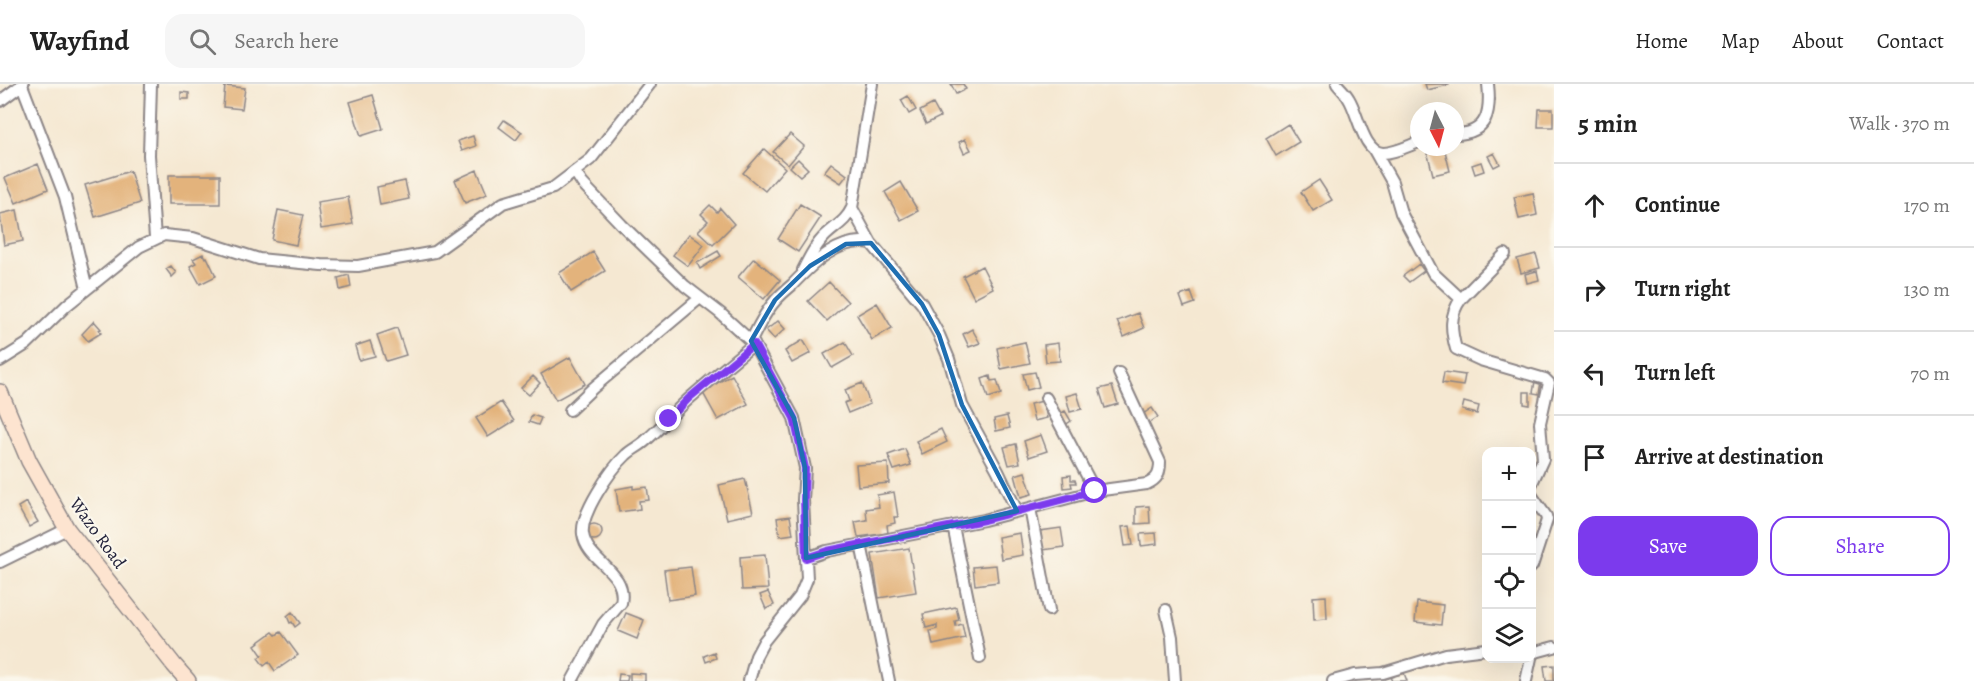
<!DOCTYPE html>
<meta charset="utf-8">
<style>
body{margin:0;font-family:Alegreya,serif;background:#f6f6f6;color:#222}
.controls{position:absolute;right:18px;bottom:18px;display:grid;overflow:hidden;border-radius:12px;box-shadow:0 6px 24px #0002}
.controls button{width:54px;height:54px;display:grid;place-items:center;padding:0;border:0;border-bottom:2px solid #e0e0e0;background:#fff;color:#222;font:30px sans-serif}
.compass{position:absolute;left:1410px;top:18px;width:54px;height:54px;border-radius:50%;background:#fff;box-shadow:0 6px 24px #0002;rotate:174deg}
.stop{position:absolute;width:18px;height:18px;margin:-14px;border:4px solid #7c3aed;border-radius:50%;background:#fff}
.stop.end{background:#7c3aed;border-color:#fff;box-shadow:0 2px 6px #0008}
.list{margin:0;padding:0;list-style:none}
h2{display:flex;justify-content:space-between;align-items:center;height:78px;margin:0;padding:0 24px;font-size:26px}
h2 small{font-size:20px;font-weight:400;color:#767676}
.list li{display:grid;grid-template-columns:39px 1fr auto;gap:18px;align-items:center;box-sizing:border-box;height:84px;padding:0 24px;border-top:2px solid #e0e0e0}
.list b{display:block;font-size:22px;white-space:nowrap}
.list em{font-size:20px;font-style:normal;color:#767676}
.actions{display:flex;gap:12px;padding:18px 24px}
.actions a{flex:1;padding:14px 0;border:2px solid #7c3aed;border-radius:18px;text-align:center;font-size:21px;color:#7c3aed}
.actions .main{background:#7c3aed;color:#fff}
.icon{flex:none;width:33px;height:33px;fill:none;stroke:currentColor;stroke-width:2;stroke-linecap:round;stroke-linejoin:round}
.map{position:relative;flex:none;width:1554px;height:597px;overflow:hidden}
header{display:flex;align-items:center;gap:36px;box-sizing:border-box;height:84px;padding:0 30px;background:#fff;border-bottom:2px solid #e0e0e0}
header strong{font-size:28px}
nav{display:flex;gap:33px;margin-inline-start:auto;font-size:21px}
.search{width:420px;height:54px;background:#f6f6f6;display:flex;align-items:center;gap:15px;box-sizing:border-box;padding:0 21px;border-radius:18px;color:#767676;font-size:22px}
main{display:flex}
aside{flex:1;background:#fff}
.map>svg:first-child{display:block}
.building{fill:#e3b37c}
.lines{fill:none;stroke-linecap:round;stroke-linejoin:round}
.minor-casing{stroke:#8c8586;stroke-width:14}
.secondary-casing{stroke:#8c8586;stroke-width:18}
.minor{stroke:#fff;stroke-width:10}
.secondary{stroke:#fde4d0;stroke-width:15}
.route{stroke:#7c3aed;stroke-width:8}
.marked{fill:none;stroke:#1f6fb2;stroke-width:4.5;stroke-linejoin:round}
.labels{text-anchor:middle;stroke-width:4.5;stroke-linejoin:round;paint-order:stroke}
.street-label{font-size:18px;fill:#22223b;stroke:#fbf7ec}
</style>
<header>
<strong>Wayfind</strong>
<div class="search"><svg class="icon" aria-label="search" viewBox="0 0 24 24"><circle cx="10" cy="10" r="6"/><path d="M15 15l6 6"/></svg>Search here</div>
<nav><a>Home</a><a>Map</a><a>About</a><a>Contact</a></nav>
</header>
<main>
<div class="map">
<svg width="1554" height="597" viewBox="0 0 1554 597">
<rect width="100%" height="100%" fill="#fbf7ec"/>
<filter id="ink" filterUnits="userSpaceOnUse"><feTurbulence type="fractalNoise" baseFrequency=".0167" numOctaves="2"/><feDisplacementMap in="SourceGraphic" scale="12" xChannelSelector="R" yChannelSelector="G"/><feConvolveMatrix kernelMatrix="1 2 1 2 8 2 1 2 1" color-interpolation-filters="sRGB"/></filter>
<filter id="wash" filterUnits="userSpaceOnUse"><feTurbulence type="fractalNoise" baseFrequency=".008" numOctaves="4" result="noise"/><feDisplacementMap in="SourceGraphic" scale="24" xChannelSelector="R" yChannelSelector="G"/><feGaussianBlur stdDeviation="1.35" result="paint"/><feColorMatrix in="noise" values="0 0 0 0 0 0 0 0 0 0 0 0 0 0 0 0 0 1.4 0 .05"/><feComposite in="paint" operator="in"/></filter>
<g filter="url(#wash)">
<rect width="100%" height="100%" fill="#f5e8d2"/>
<g id="blocks">
<path class="building" d="M951,0H963L966,5L956,10Z
M1425,0H1449V1L1427,6Z
M225,2L245,4L242,25L223,23Z
M181,8L189,9V15H181Z
M373,11L383,45L361,52L350,18Z
M908,12L916,26L909,30L901,16Z
M933,20L940,33L926,40L920,27Z
M1539,25H1553V43H1538Z
M504,36L522,48L516,56L499,43Z
M1288,40L1299,58L1276,72L1266,54Z
M790,50L804,62L788,81L773,68Z
M473,52L476,62L462,67L458,57Z
M965,55L971,66L964,69L959,58Z
M1444,63L1450,87L1433,91L1427,67Z
M764,65L785,84L765,107L743,89Z
M1494,69L1500,80L1494,83L1488,72Z
M798,75L808,85L800,92L790,83Z
M1481,78L1484,87L1475,90L1472,81Z
M831,79L847,91L841,99L824,88Z
M38,80L48,105L16,119L5,94Z
M477,86L487,110L465,119L455,96Z
M130,87L140,119L95,133L85,101Z
M169,91H220V120H169Z
M1319,96L1332,116L1313,127L1301,108Z
M405,97L409,115L380,121L377,103Z
M901,98L918,127L901,136L885,108Z
M1533,109L1537,131L1519,135L1514,113Z
M348,113L353,140L321,145L317,118Z
M800,120L821,133L798,168L778,155Z
M710,121L717,128L720,124L734,140L713,161L698,147L708,137L701,130Z
M17,126L23,157L4,161L0,130Z
M278,126L303,131L296,161L272,156Z
M689,150L704,161L688,182L673,171Z
M718,167L721,172L700,185L697,179Z
M593,168L605,187L571,208L559,189Z
M203,170L205,174L207,173L216,192L200,200L190,182L196,179L193,175Z
M1536,170L1540,184L1521,189L1517,175Z
M754,174L780,196L764,215L738,193Z
M1419,180L1424,187L1409,198L1403,192Z
M171,182L176,189L172,193L166,185Z
M982,182L993,204L974,214L963,192Z
M1537,187L1539,196L1527,199L1525,190Z
M349,191L351,203L340,206L338,194Z
M829,198L848,218L827,237L808,217Z
M1191,208L1195,219L1184,223L1180,212Z
M877,219L892,244L872,256L857,231Z
M1138,229L1144,244L1124,253L1117,237Z
M94,237L101,245L99,246L101,249L88,257L82,250Z
M778,237L785,245L774,255L766,246Z
M397,244L406,271L386,277L377,251Z
M972,245L980,259L969,263L963,250Z
M803,256L811,269L792,279L785,267Z
M370,257L375,272L359,276L355,262Z
M845,258L853,272L832,284L824,270Z
M1025,258L1030,279L1001,285L997,264Z
M1058,259L1060,277L1046,278L1044,261Z
M570,273L585,300L556,316L541,290Z
M1035,288L1039,303L1027,306L1023,290Z
M1444,288L1465,291L1463,302L1442,299Z
M732,291L748,320L718,336L702,307Z
M533,292L540,299L529,311L521,304Z
M990,292L991,297L997,296L1001,310L988,314L982,295Z
M1535,297H1541L1539,310L1533,309Z
M862,299L870,320L848,329L844,319L849,317L845,306Z
M1112,302L1118,320L1105,324L1099,305Z
M1524,308H1530V321L1524,320Z
M1077,309L1082,325L1070,328L1066,312Z
M1043,317L1047,334L1034,337L1030,320Z
M501,318L514,337L488,353L476,334Z
M1464,318L1479,322L1477,330L1462,326Z
M1152,324L1158,333L1149,339L1143,330Z
M1065,327L1071,337L1065,341L1058,330Z
M532,331L541,334L538,341L529,338Z
M1007,332L1010,344L996,347L994,335Z
M941,345L947,358L922,370L916,357Z
M1041,351L1047,367L1029,373L1024,357Z
M1016,360L1020,379L1009,381L1004,363Z
M905,365L911,381L894,386L888,371Z
M888,379L889,399L858,402L856,381Z
M1025,388L1032,410L1021,413L1015,391Z
M1071,391V396H1075L1076,399H1071L1072,403L1064,404L1063,392Z
M745,395L753,429L727,435L719,401Z
M633,402V405L647,403L649,416L639,417L640,425L619,428L616,405Z
M894,408L898,433H894L895,439L887,441L888,449L858,453L855,438L867,436L866,425L879,423L877,411Z
M26,418L38,438L29,443L18,423Z
M1149,422L1150,439L1136,440V423Z
M790,432L793,450L780,452L777,434Z
M586 448a8 8 0 1 1 16 0a8 8 0 1 1-16 0Z
M1130,442L1133,461L1125,462L1122,443Z
M1061,444L1064,463L1043,466L1040,447Z
M1020,449L1023,471L1001,475L998,453Z
M1156,449L1157,460L1141,462L1140,450Z
M909,464L916,508L879,514L872,470Z
M765,471L768,505L742,506L740,473Z
M996,481L998,498L975,501L973,483Z
M691,483L695,512L668,516L664,486Z
M768,508L774,521L766,525L760,511Z
M1326,512L1327,535L1314,536L1313,513Z
M1417,518L1443,521L1441,541L1415,538Z
M956,523L959,536L955,537L956,542L962,540L965,554L933,561L930,547L937,545V541L926,544L923,530Z
M292,528L300,539L295,543L292,538L290,539L287,532Z
M626,529L644,536L637,555L618,547Z
M273,548L276,551L281,548L298,571L275,587L269,578L264,582L258,574L262,571L255,561Z
M714,568L716,574L706,578L704,572Z
M1554,581V597H1546L1544,582Z
M630,589L645,590V597H630Z
M1404,589L1407,597H1392L1390,593Z
M619,590L628,591L627,597H618Z"/>
</g>
</g>
<g filter="url(#ink)">
<use href="#blocks" fill-opacity="0" stroke="#8c8586" stroke-width="1.5"/>
<g class="lines">
<g class="minor-casing">
<path id="minor" d="M151,0L149,71L155,154
M1337,0C1341,5 1346,9 1349,15C1358,29 1363,68 1383,69C1395,69 1408,62 1419,58
M22,1L65,113L87,205
M0,17L23,0
M1455,50C1488,50 1491,27 1488,0
M1374,66L1392,98L1401,129L1433,189L1461,215
M575,88L582,99L622,141L685,202L720,229L754,260L794,334L805,384L803,416L807,495L800,512L764,557L756,572L749,597
M852,124L871,159
M1505,170L1461,215C1449,231 1451,247 1456,265L1480,276L1545,295L1549,299L1540,339L1543,375L1532,399
M803,186C809,174 816,160 826,151C837,141 846,137 852,124L872,0
M751,257C758,243 765,228 775,217C780,211 786,206 792,201C812,180 840,152 871,159L922,220L939,251L949,275L962,321L998,387L1017,427
M0,277L27,260L67,221L139,163L164,151L193,154L259,175L321,181L358,182L435,168L503,119L553,104L591,75L650,0
M1046,314L1095,407
M570,326L593,304L700,214
M1532,412L1546,432L1547,436L1532,482
M1030,424L1049,526
M953,442L980,574
M861,460L889,597
M806,474L827,467L984,436L1095,407L1147,400C1158,395 1160,389 1160,378L1119,289
M0,478L67,445
M1166,526L1172,553L1175,597
M1532,569L1554,563
M572,597L603,540L621,519C628,487 587,478 583,450C580,430 611,385 626,371C631,366 638,363 644,358C661,344 675,327 691,313C712,295 733,277 754,260
M1333,597L1355,591L1383,589L1446,570L1486,565
M1526,597L1531,574"/>
</g>
<g class="secondary-casing">
<path id="secondary" d="M0,308L29,377L67,445L174,581L188,597"/>
</g>
<use href="#minor" class="minor"/>
<use href="#secondary" class="secondary"/>
</g>
</g>
<g class="lines" filter="url(#ink)">
<path class="route" d="M669,335L689,314L754,260L794,334L805,384L804,416L806,474L827,467L984,436L1095,407"/>
</g>
<path class="marked" d="M871,159L922,220L939,251L962,321L1017,427L806,474L805,384L794,334L751,257L775,216L810,182L846,160Z"/>
<g class="labels">
<g class="street-label">
<text transform="translate(98 449) rotate(54)" y="6">Wazo Road</text>
</g>
</g>
</svg>
<div class="controls">
<button>+</button>
<button>−</button>
<button><svg class="icon" aria-label="locate" viewBox="0 0 24 24"><circle cx="12" cy="12" r="6"/><path d="M12 2v4M12 18v4M2 12h4M18 12h4"/></svg></button>
<button><svg class="icon" aria-label="layers" viewBox="0 0 24 24"><path d="M12 4l9 5-9 5-9-5zM3 14l9 5 9-5"/></svg></button>
</div>
<svg class="compass" viewBox="-18 -18 36 36"><path d="M0-13l5 13h-10z" fill="#e53935"/><path d="M0 13l5-13h-10z" fill="#767676"/></svg>
<div class="stop" style="left:1095px;top:407px"></div>
<div class="stop end" style="left:669px;top:335px"></div>
</div>
<aside>
<h2>5 min<small>Walk · 370 m</small></h2>
<ul class="list">
<li><svg class="icon" aria-label="ahead" viewBox="0 0 24 24"><path d="M12 20V5M6 11l6-6 6 6"/></svg><div><b>Continue</b></div><em>170 m</em></li>
<li><svg class="icon" aria-label="right" viewBox="0 0 24 24"><path d="M7 20v-9h11M14 6l5 5-5 5"/></svg><div><b>Turn right</b></div><em>130 m</em></li>
<li><svg class="icon" aria-label="left" viewBox="0 0 24 24"><path d="M17 20v-9H6M10 6l-5 5 5 5"/></svg><div><b>Turn left</b></div><em>70 m</em></li>
<li><svg class="icon" aria-label="arrive" viewBox="0 0 24 24"><path d="M6 21V4h12l-3 4 3 4H6"/></svg><div><b>Arrive at destination</b></div></li>
</ul>
<div class="actions"><a class="main">Save</a><a>Share</a></div>
</aside>
</main>
